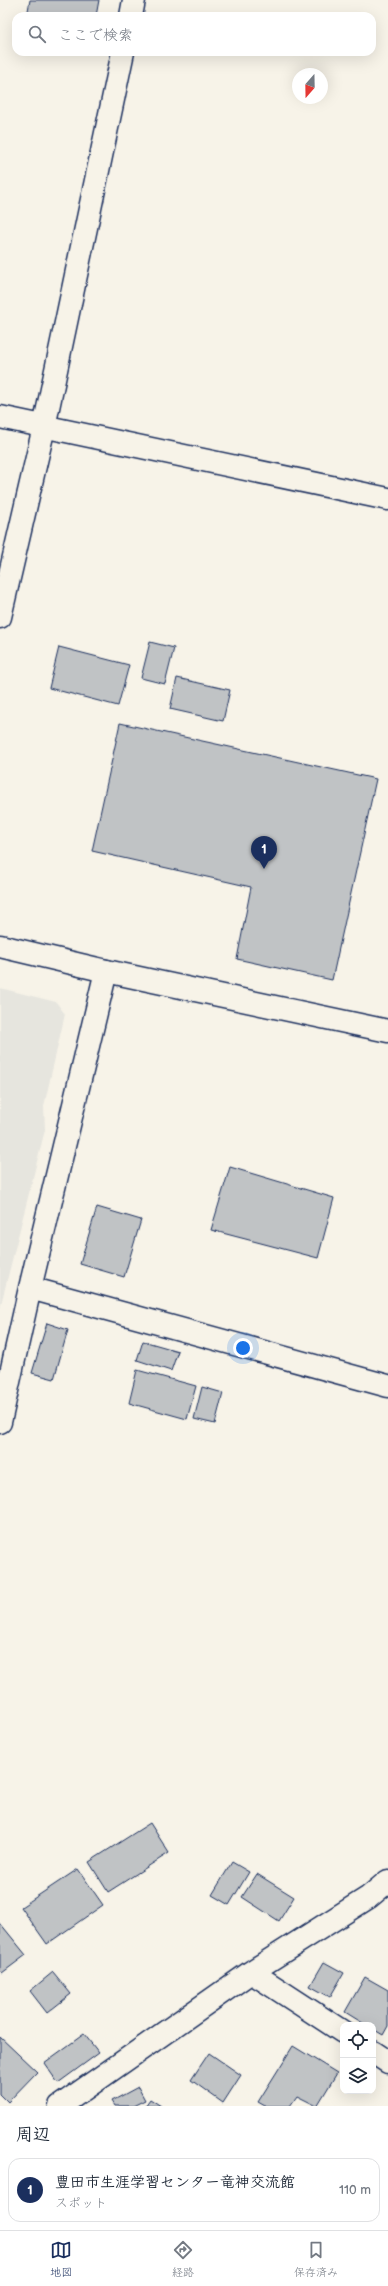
<!DOCTYPE html>
<html lang="ja">
<meta charset="utf-8">
<style>
body{margin:0;font-family:"Balsamiq Sans","Klee One",sans-serif;background:#f2f2f3;color:#1f2937}
.controls{position:absolute;right:12px;bottom:12px;display:grid;overflow:hidden;border-radius:8px;box-shadow:0 4px 16px #0002}
.controls button{width:36px;height:36px;display:grid;place-items:center;padding:0;border:0;border-bottom:1px solid #e0e1e3;background:#fff;color:#1f2937;font:20px sans-serif}
.compass{position:absolute;left:292px;top:68px;width:36px;height:36px;border-radius:50%;background:#fff;box-shadow:0 4px 16px #0002;rotate:200deg}
.you{position:absolute;left:243px;top:1348px;width:14px;height:14px;margin:-10px;border:3px solid #fff;border-radius:50%;background:#1a73e8;box-shadow:0 0 0 6px #1a73e833}
.badge{display:grid;place-items:center;width:26px;height:26px;border-radius:50%;background:#1b2f5e;color:#fff;font-size:13px;font-weight:700}
.pin{position:absolute;translate:-50% -33px;filter:drop-shadow(0 1px 2px #0008)}
.pin::after{content:'';position:absolute;top:21px;width:14px;height:12px;background:inherit;clip-path:polygon(0 0,100% 0,50% 100%)}
.list{margin:0;padding:0;list-style:none}
h2{display:flex;justify-content:space-between;align-items:center;height:52px;margin:0;padding:0 16px;font-size:17px}
h2 small{font-size:13px;font-weight:400;color:#747a83}
.list li{display:grid;grid-template-columns:26px 1fr auto;gap:12px;align-items:center;box-sizing:border-box;height:64px;margin:0 8px 8px;padding:0 8px;border:1px solid #e0e1e3;border-radius:12px}
.list b{display:block;font-size:15px;white-space:nowrap}
.list p{margin:0;font-size:13px;white-space:nowrap;color:#747a83}
.list em{font-size:13px;font-style:normal;color:#747a83}
.icon{flex:none;width:22px;height:22px;fill:none;stroke:currentColor;stroke-width:2;stroke-linecap:round;stroke-linejoin:round}
.map{position:relative;flex:none;width:388px;height:2106px;overflow:hidden}
.search{position:absolute;background:#fff;box-shadow:0 4px 16px #0002;left:12px;right:12px;top:12px;height:44px;display:flex;align-items:center;gap:10px;box-sizing:border-box;padding:0 14px;border-radius:12px;color:#747a83;font-size:15px}
.sheet{height:124px;background:#fff}
nav{display:flex;justify-content:space-around;align-items:center;box-sizing:border-box;height:56px;border-top:1px solid #e0e1e3;background:#fff;font-size:11px;color:#747a83}
nav a{display:grid;justify-items:center;gap:2px}
nav .on{color:#1b2f5e}
.map>svg:first-child{display:block}
.built{fill:#e6e5de}
.building{fill:#c0c3c5;stroke:#1b2f5e}
.lines{fill:none;stroke-linecap:round;stroke-linejoin:round}
.minor-casing{stroke:#1b2f5e;stroke-width:25}
.tertiary-casing{stroke:#1b2f5e;stroke-width:25}
.minor{stroke:#f7f3e8;stroke-width:22}
.tertiary{stroke:#f7f3e8;stroke-width:22}
</style>
<div class="map">
<svg width="388" height="2106" viewBox="0 0 388 2106">
<rect width="100%" height="100%" fill="#f7f3e8"/>
<filter id="ink" filterUnits="userSpaceOnUse"><feTurbulence type="fractalNoise" baseFrequency=".025" numOctaves="2"/><feDisplacementMap in="SourceGraphic" scale="8" xChannelSelector="R" yChannelSelector="G"/><feConvolveMatrix kernelMatrix="1 2 1 2 8 2 1 2 1" color-interpolation-filters="sRGB"/></filter>
<g filter="url(#ink)">
<path class="built" d="M0,988L56,1002L65,1014L44,1106L45,1130L0,1308Z"/>
<path class="building" d="M30,0H99L96,16H27Z
M150,642L174,648L165,684L141,678Z
M59,647L129,665L118,706L49,688Z
M177,678L230,690L223,721L170,709Z
M120,723L376,779L332,980L237,959L251,887L92,851Z
M230,1167L334,1198L318,1258L211,1230Z
M97,1207L141,1220L124,1277L80,1264Z
M47,1323L68,1330L54,1379L32,1373Z
M143,1341L178,1351L171,1371L137,1360Z
M137,1370L196,1386L187,1419L129,1403Z
M202,1387L223,1393L215,1424L194,1419Z
M150,1823L169,1853L108,1892L89,1862Z
M232,1862L249,1872L229,1905L212,1895Z
M78,1869L103,1905L47,1944L21,1907Z
M257,1874L294,1897L279,1921L242,1897Z
M0,1923L26,1955L2,1973L0,1970Z
M324,1962L344,1973L330,1997L310,1986Z
M53,1972L71,1994L47,2013L30,1991Z
M365,1977L388,1990V2026L383,2035L373,2029V2025H366L345,2012Z
M84,2034L99,2053L58,2083L44,2063Z
M0,2037L37,2072L8,2102L0,2094Z
M293,2046L337,2073L317,2106L297,2096L290,2106H265L258,2102Z
M209,2053L241,2075L223,2103L191,2080Z
M138,2087L145,2100L133,2106H115L112,2101Z
M150,2099L161,2106H145Z"/>
<g class="lines">
<g class="minor-casing">
<path id="minor" d="M131,16L134,0
M0,417L388,499
M0,617L44,427L123,52
M30,1288L388,1386
M0,1422L30,1288L106,971
M251,1972L343,2032
M373,2052L388,2062
M60,2106L251,1972L369,1897L388,1881"/>
</g>
<g class="tertiary-casing">
<path id="tertiary" d="M0,946L106,971L388,1031"/>
</g>
<use href="#minor" class="minor"/>
<use href="#tertiary" class="tertiary"/>
</g>
</g>
</svg>
<div class="controls">
<button><svg class="icon" aria-label="locate" viewBox="0 0 24 24"><circle cx="12" cy="12" r="6"/><path d="M12 2v4M12 18v4M2 12h4M18 12h4"/></svg></button>
<button><svg class="icon" aria-label="layers" viewBox="0 0 24 24"><path d="M12 4l9 5-9 5-9-5zM3 14l9 5 9-5"/></svg></button>
</div>
<svg class="compass" viewBox="-18 -18 36 36"><path d="M0-13l5 13h-10z" fill="#e53935"/><path d="M0 13l5-13h-10z" fill="#747a83"/></svg>
<div class="you"></div>
<div class="pin badge" style="left:264px;top:869px">1</div>
<div class="search"><svg class="icon" aria-label="search" viewBox="0 0 24 24"><circle cx="10" cy="10" r="6"/><path d="M15 15l6 6"/></svg>ここで検索</div>
</div>
<section class="sheet">
<h2>周辺<small></small></h2>
<ul class="list">
<li><span class="badge">1</span><div><b>豊田市生涯学習センター竜神交流館</b><p>スポット</p></div><em>110 m</em></li>
</ul>
</section>
<nav>
<a class="on"><svg class="icon" aria-label="map" viewBox="0 0 24 24"><path d="M3 6l6-2 6 2 6-2v14l-6 2-6-2-6 2zM9 4v14M15 6v14"/></svg>地図</a>
<a><svg class="icon" aria-label="directions" viewBox="0 0 24 24"><path d="M12 3l9 9-9 9-9-9zM9 14v-3h6M13 9l2 2-2 2"/></svg>経路</a>
<a><svg class="icon" aria-label="saved" viewBox="0 0 24 24"><path d="M7 4h10v16l-5-4-5 4z"/></svg>保存済み</a>
</nav>
